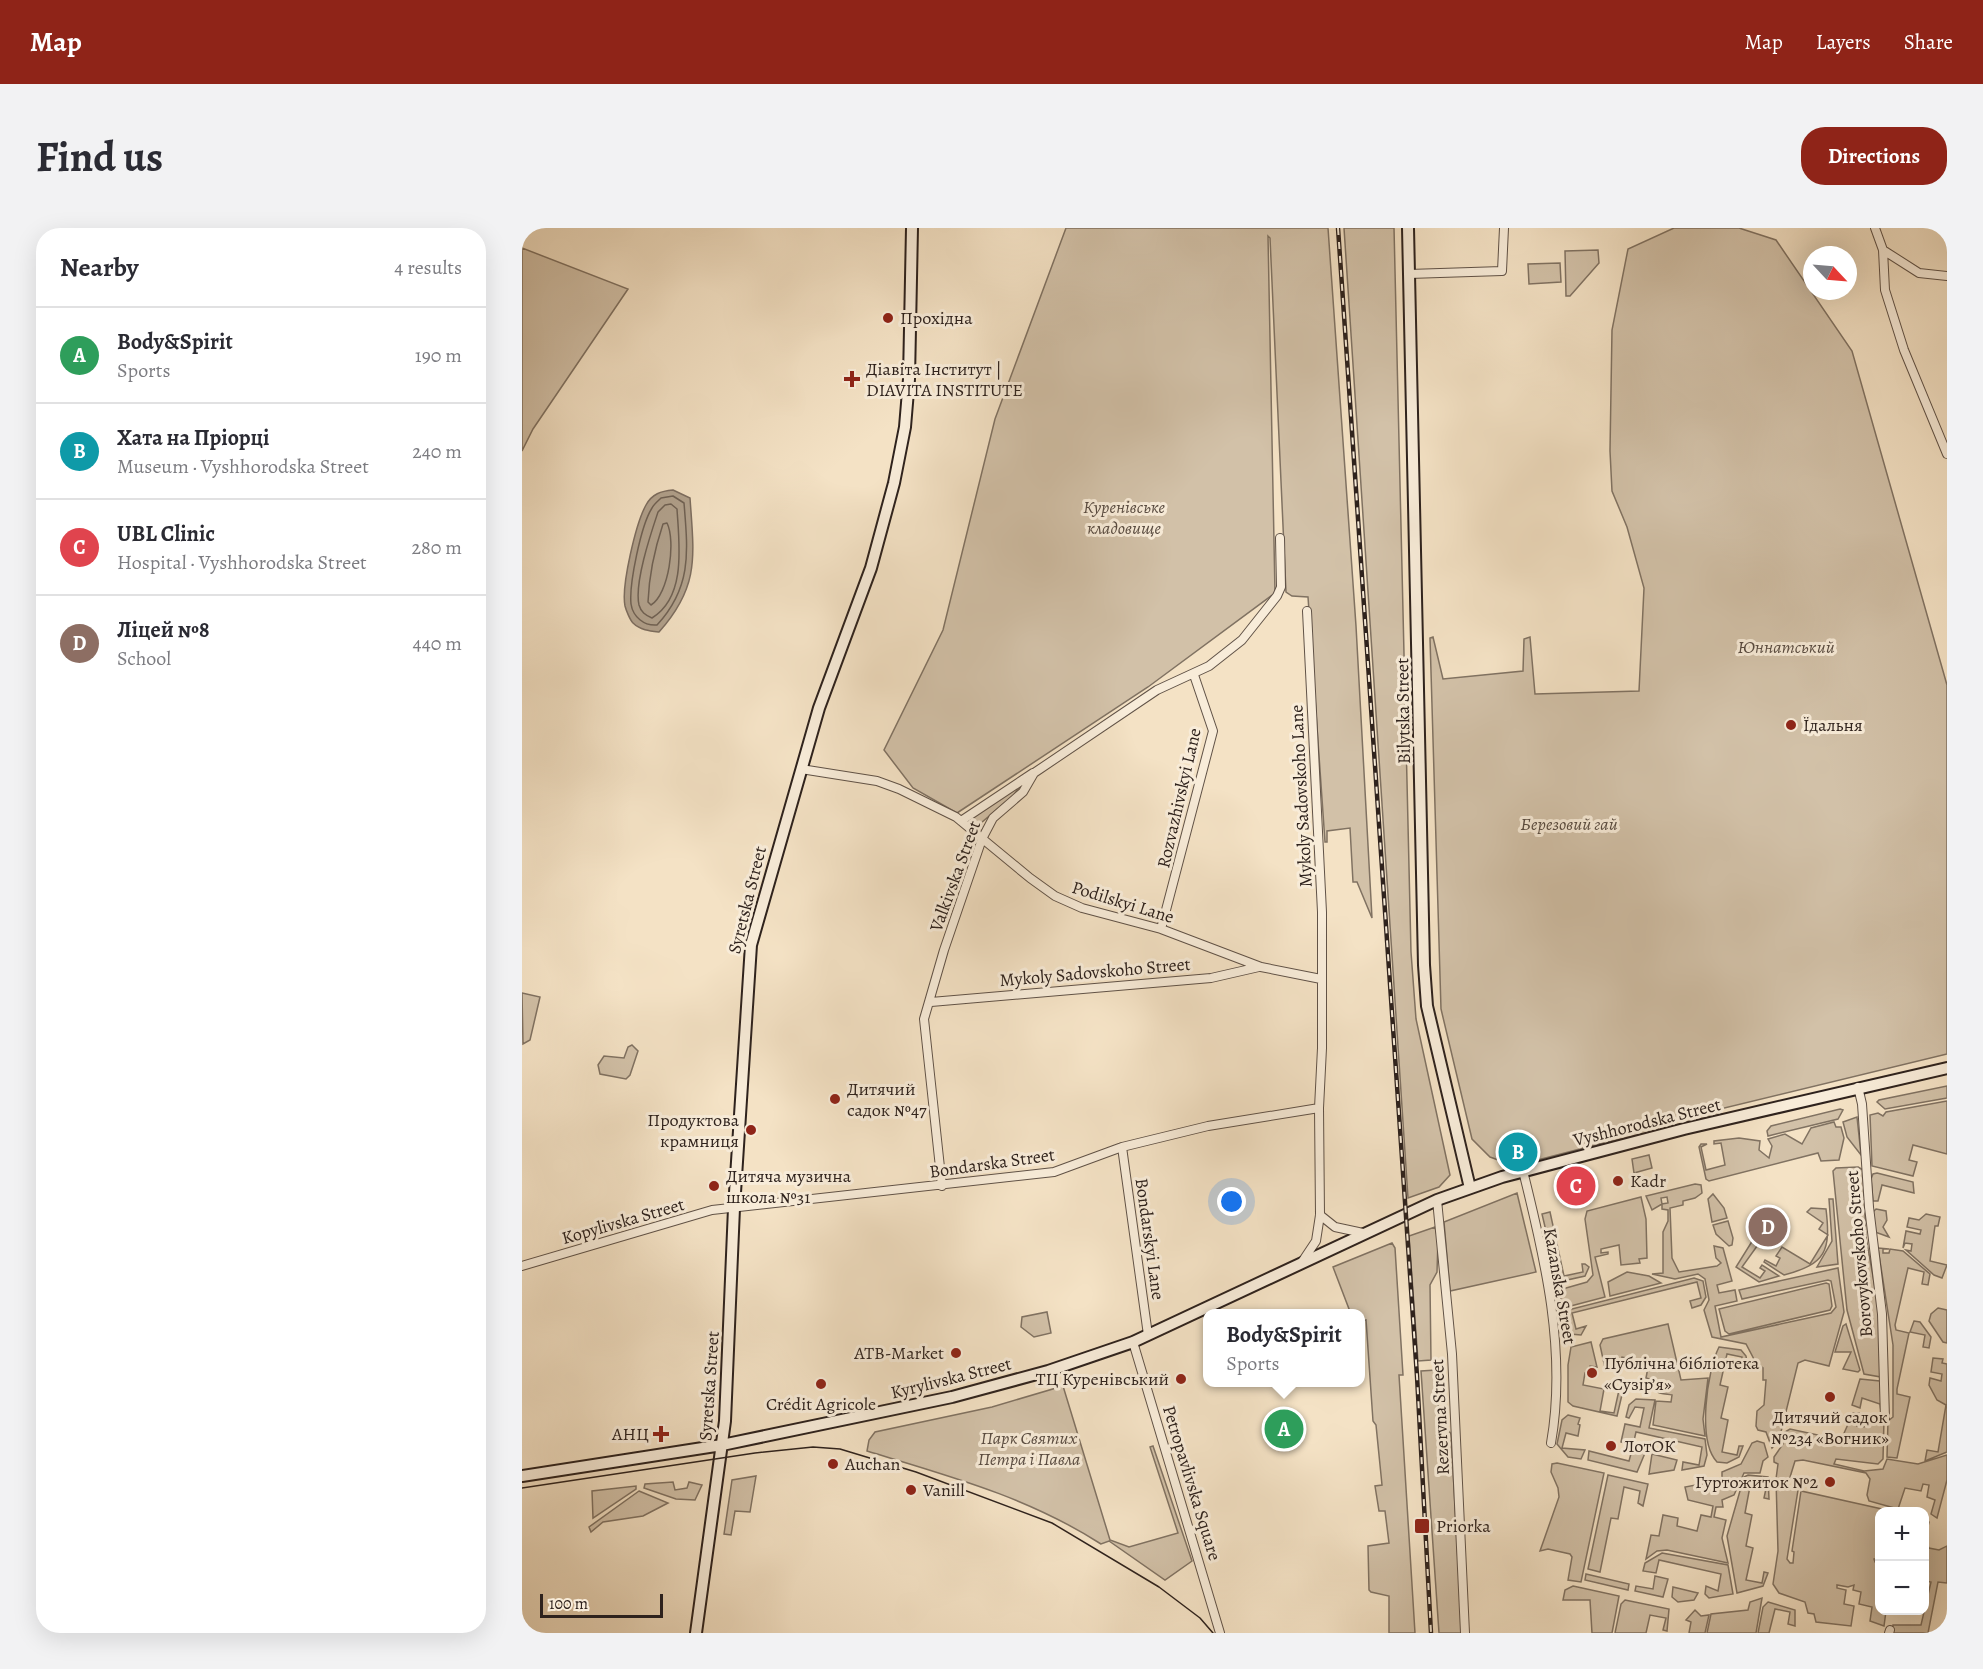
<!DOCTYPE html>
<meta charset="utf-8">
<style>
body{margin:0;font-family:Alegreya,serif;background:#f2f2f3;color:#2b2b33}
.controls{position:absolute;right:18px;bottom:18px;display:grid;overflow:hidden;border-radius:12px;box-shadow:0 6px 24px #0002}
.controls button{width:54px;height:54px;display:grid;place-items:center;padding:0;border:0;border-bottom:2px solid #e1e1e2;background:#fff;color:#2b2b33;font:30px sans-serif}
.compass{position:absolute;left:1281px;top:18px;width:54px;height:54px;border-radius:50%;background:#fff;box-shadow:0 6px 24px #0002;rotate:116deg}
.scale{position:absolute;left:18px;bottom:15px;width:123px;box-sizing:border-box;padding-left:6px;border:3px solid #2e221d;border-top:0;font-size:16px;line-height:21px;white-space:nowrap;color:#2e221d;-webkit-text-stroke:4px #f8ecd9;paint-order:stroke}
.you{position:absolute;left:710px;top:974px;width:21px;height:21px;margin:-15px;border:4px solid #fff;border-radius:50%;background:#1a73e8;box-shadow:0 0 0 9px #1a73e833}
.badge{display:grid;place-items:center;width:39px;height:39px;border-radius:50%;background:#8f2418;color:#fff;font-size:20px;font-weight:700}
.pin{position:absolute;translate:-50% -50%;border:3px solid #fff;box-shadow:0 2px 6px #0006}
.popup{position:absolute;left:681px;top:1081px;width:162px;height:78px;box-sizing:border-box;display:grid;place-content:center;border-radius:12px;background:#fff;filter:drop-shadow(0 2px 4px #0005);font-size:20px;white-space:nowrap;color:#7c7c81}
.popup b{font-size:22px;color:#2b2b33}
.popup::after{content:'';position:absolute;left:50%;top:100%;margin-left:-12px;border:12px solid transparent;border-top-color:#fff}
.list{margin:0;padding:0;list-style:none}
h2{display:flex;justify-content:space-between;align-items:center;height:78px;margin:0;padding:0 24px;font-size:26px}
h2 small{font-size:20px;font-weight:400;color:#7c7c81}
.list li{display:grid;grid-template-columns:39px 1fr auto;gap:18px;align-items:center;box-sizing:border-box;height:96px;padding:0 24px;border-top:2px solid #e1e1e2}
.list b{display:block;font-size:22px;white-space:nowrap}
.list p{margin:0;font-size:20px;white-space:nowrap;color:#7c7c81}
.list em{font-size:20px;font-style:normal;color:#7c7c81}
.map{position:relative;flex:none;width:1425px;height:1405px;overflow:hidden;border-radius:24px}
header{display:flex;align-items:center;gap:36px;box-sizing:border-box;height:84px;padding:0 30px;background:#8f2418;color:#fff}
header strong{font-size:28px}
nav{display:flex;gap:33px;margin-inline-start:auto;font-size:21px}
.intro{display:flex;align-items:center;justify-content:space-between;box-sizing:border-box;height:144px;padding:0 36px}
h1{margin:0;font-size:42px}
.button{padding:15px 27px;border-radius:24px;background:#8f2418;color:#fff;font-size:21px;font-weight:700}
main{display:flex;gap:36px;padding:0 36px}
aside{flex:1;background:#fff;border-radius:24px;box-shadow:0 6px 24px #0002}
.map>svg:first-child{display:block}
.green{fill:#d2c1a8;stroke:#807262;stroke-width:1.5}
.water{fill:#b1a18c;stroke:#7d6e60;stroke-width:1.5}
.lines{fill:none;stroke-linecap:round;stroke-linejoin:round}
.shore{stroke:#706254;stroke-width:1.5}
.street-casing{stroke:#605247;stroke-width:10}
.secondary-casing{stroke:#2e221d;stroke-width:14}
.street{stroke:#f8ecd9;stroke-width:8}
.secondary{stroke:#f8ecd9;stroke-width:10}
.tram{stroke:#2e221d;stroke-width:1.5}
.rail-casing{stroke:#2e221d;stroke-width:4.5}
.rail{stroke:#f8ecd9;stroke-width:2;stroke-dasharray:7;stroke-linecap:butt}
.poi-dot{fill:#8f2418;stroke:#f8ecd9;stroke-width:2}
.labels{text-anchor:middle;stroke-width:6;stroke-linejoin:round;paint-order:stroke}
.poi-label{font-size:18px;fill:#2e221d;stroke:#f8ecd9;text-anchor:start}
.park-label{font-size:18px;font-style:italic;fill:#574a40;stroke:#f8ecd9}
.street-label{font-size:18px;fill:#2e221d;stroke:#f8ecd9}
</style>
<header>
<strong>Map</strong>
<nav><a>Map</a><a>Layers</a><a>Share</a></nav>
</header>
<div class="intro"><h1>Find us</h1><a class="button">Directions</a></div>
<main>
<aside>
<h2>Nearby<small>4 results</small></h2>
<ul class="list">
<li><span class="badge" style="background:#2e9e5b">A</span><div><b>Body&amp;Spirit</b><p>Sports</p></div><em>190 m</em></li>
<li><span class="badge" style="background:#0f9aa8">B</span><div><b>Хата на Пріорці</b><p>Museum · Vyshhorodska Street</p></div><em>240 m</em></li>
<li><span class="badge" style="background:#e0444e">C</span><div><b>UBL Clinic</b><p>Hospital · Vyshhorodska Street</p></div><em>280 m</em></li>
<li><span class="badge" style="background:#8d6e63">D</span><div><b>Ліцей №8</b><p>School</p></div><em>440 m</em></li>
</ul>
</aside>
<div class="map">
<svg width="1425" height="1405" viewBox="0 0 1425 1405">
<rect width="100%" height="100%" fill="#f4e2c5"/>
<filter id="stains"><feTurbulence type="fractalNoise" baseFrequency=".00333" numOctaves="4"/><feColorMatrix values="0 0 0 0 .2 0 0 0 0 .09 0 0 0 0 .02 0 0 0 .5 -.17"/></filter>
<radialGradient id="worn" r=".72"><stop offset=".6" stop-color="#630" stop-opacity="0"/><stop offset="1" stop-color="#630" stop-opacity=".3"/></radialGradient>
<path class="green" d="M544,0H806L834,398L850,690L835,654H831L828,600L805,603V614H803L786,369L770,368L764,364L748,10L746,8L753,365L626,459L435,585L391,560L362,522L421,402L473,191Z
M822,0H872L889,724L894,791L928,947L917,959L886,970Z
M1152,0H1217L1254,12L1330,123L1425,457V826L1198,881L1199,887L1161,897L1157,891L1150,893L1151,899L1087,914L1085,911L1081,915L993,938L968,929L950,911L919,781L908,410L911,409L921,451L1001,443L1002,411L1008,409L1013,466L1117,463L1122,360L1105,299L1090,263L1088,223L1090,102L1106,21Z
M0,20L106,61L11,201L0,223Z
M1076,22L1077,35L1048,68H1044L1043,23Z
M1038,35L1039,54L1007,56L1006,36Z
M499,557L491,568L459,595L462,602L460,605L456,606L446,595V591Z
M0,765L18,769L8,812L1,816Z
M110,817L116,823L108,847L104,851L78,846L76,837L82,828L102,830L106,819Z
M1425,858V870L1363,881L1355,874L1357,872Z
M1425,873V926L1391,917L1387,932L1395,934L1391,948L1350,938L1348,887L1356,885L1361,888L1364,884Z
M1318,881L1321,882L1316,891L1246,908L1245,903L1249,898Z
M1335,889L1339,927L1325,909L1321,894Z
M1312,894L1314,899H1319L1322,910L1317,932L1299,933L1296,925L1187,953L1184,951L1177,919L1179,916H1185L1179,919L1184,942L1203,937L1199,915L1192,916V913L1217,910L1238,913L1237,922L1247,930L1250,918L1246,911L1263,906L1280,916L1289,900Z
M1127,927L1130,940L1112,945L1110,931Z
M1336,939L1341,942L1344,1009L1361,1105L1359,1149L1342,1146L1325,1082L1311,943L1314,940Z
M1355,945L1391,954L1392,965L1360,957L1356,973H1351L1349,951L1351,946Z
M1173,956L1179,957L1180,965L1173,970L1161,973V977L1148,980L1150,1030L1157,1044L1195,1038L1199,1035L1194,1030L1192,1018L1201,1020L1210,1053L1195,1057L1197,1065L1213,1062L1215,1073L1193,1078L1199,1109L1309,1085L1314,1079L1309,1053L1306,1052L1220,1071L1217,1062L1316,1040L1322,1084L1307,1138L1283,1132L1276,1135L1257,1212L1250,1220L1244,1204L1236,1202L1234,1198L1235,1183L1242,1177L1244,1152H1241V1140L1234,1135L1224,1116L1190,1109L1182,1082L1187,1072L1183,1051L1176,1046L1153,1051L1130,1046L1141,1045V1004L1146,993V982L1140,981V976L1146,975L1145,969L1139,970L1140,976L1130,982L1124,968Z
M995,965L1014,1044L928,1063L922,994Z
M1191,966L1202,980L1205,990L1190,994L1186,971Z
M1119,969L1124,991L1125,1030L1117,1031L1118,1035L1099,1037L1097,1017L1079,1021V1025L1086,1024V1026L1073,1029L1083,1069L1041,1080L1037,1062L1065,1054L1071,1047L1063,991L1065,983Z
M1307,971H1311L1316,1036L1295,1039L1310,1013Z
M1289,980L1304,981C1309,1023 1304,1036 1262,1047L1242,1034L1243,1032L1254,1038L1258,1030L1254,1028L1260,1019L1288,1036L1306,1007L1297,1001L1301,995L1285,984Z
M1354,981L1364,983L1365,992L1361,999L1367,1009L1353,1004L1351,984Z
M1028,984L1042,1048L1061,1044L1060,1036H1063L1067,1039L1063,1048L1036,1054L1020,986Z
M1404,986L1418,989L1416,998H1413L1408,1033L1425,1037L1420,1050L1412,1047L1384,1022L1389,1023L1390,1016L1383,1015L1381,1020L1384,1003L1398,1006L1399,1002L1385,999L1387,990L1397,992Z
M1206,993L1211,1010L1210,1017L1207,1018L1194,1006L1191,997Z
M1245,997L1248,1000L1220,1039L1238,1050L1243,1043L1238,1040L1240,1037L1257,1048L1237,1054L1214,1039L1239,999Z
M913,999L916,1011L915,1044L908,1057L909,1132L896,1133L887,1008Z
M870,1015L873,1020L881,1147H877L893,1405H867V1368L849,1364L847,1362L846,1318L867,1315L863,1283H857L853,1258L860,1257L854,1197L851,1193L844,1092L839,1093L838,1086L824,1085L827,1081L811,1039Z
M1356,1020L1367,1021H1361V1025H1367L1368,1021L1381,1023L1408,1046L1406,1057L1400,1056L1402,1044L1386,1040L1373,1097L1374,1102L1387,1105L1375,1161V1166L1388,1169L1375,1230L1365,1229L1366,1193L1371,1189V1117Z
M1105,1044L1127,1048L1139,1055L1088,1068L1086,1054Z
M1172,1050L1181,1053L1184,1069L1179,1077L1170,1080L1168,1073L1179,1070L1175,1054L1050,1085L1054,1101L1064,1098L1059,1107L1048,1106L1042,1083Z
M1304,1055L1307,1056L1310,1078L1308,1082L1207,1106L1203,1103L1197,1081Z
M1416,1080L1425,1082V1115L1421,1114L1407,1093L1409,1086Z
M525,1084L529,1105L512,1109L499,1099L500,1089Z
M1392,1093L1398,1094L1409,1109L1407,1120L1401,1119L1403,1107L1388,1104Z
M1146,1096L1159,1152L1186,1150L1181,1191L1183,1208L1131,1197L1134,1173L1149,1174L1150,1167C1138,1165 1129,1166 1128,1151L1124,1150L1127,1134L1100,1129L1097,1143L1083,1140L1078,1117L1081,1111Z
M1324,1096L1338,1142L1336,1144L1321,1141L1329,1124H1313L1321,1098Z
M1069,1114L1075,1139L1068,1138L1067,1145H1063L1061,1157L1082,1161L1078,1183L1092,1185L1099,1153L1103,1154L1095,1188L1051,1178L1046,1174V1137L1049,1119Z
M1197,1119L1219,1122L1224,1128L1226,1141L1218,1140L1220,1129L1205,1126L1198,1157L1206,1159L1199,1190L1206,1192L1200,1224L1215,1227L1217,1218H1221L1217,1229L1205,1235L1195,1234C1175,1213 1185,1143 1197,1119Z
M1411,1130L1421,1131L1420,1135L1425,1136V1224L1403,1233L1405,1222L1416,1224L1424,1177L1415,1172L1407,1157L1408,1150L1419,1153L1420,1146L1409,1144Z
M914,1142L917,1188L929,1206L940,1405H917L899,1143Z
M1338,1151L1358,1153L1363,1157L1359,1184L1358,1176L1340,1170L1338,1180L1330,1177Z
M541,1158L588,1312L607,1319L656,1305L628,1219L631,1218L670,1333L643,1352L587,1313L579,1316C506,1269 427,1248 345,1223L347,1212L353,1204L470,1179Z
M1114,1171L1133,1172L1127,1200L1183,1211L1185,1227L1182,1238L1160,1242L1161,1234L1177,1237L1180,1219L1114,1204L1111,1217L1099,1214L1103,1196L1118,1199L1122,1180L1113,1179L1107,1190L1104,1189L1107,1177Z
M1331,1185H1337L1335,1198L1342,1199L1344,1187L1362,1191L1361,1231L1356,1236L1314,1231L1312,1236L1342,1243L1361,1241L1365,1231L1396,1236L1425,1227V1252L1415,1290L1409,1286L1413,1272L1405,1269L1407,1257L1401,1256L1399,1263L1383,1260L1376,1281L1347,1273L1345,1267L1348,1251L1344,1245L1281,1232L1273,1233L1265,1259L1276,1262L1265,1331L1268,1335H1271L1272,1324L1270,1323L1279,1263L1369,1283L1358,1284L1357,1330L1352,1331L1353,1334H1357L1358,1382L1364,1383L1362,1398L1348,1393L1350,1379L1337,1376L1339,1364L1331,1362L1332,1357L1326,1359L1315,1357V1360L1324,1362L1322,1376L1332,1378L1329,1398L1294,1394L1292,1386L1286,1385L1283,1374L1257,1365L1251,1356L1256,1323L1254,1251L1256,1236L1252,1234V1229L1261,1216L1263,1204L1268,1201L1319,1212Z
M1046,1187L1058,1190L1056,1196L1058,1197L1056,1208L1044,1205L1040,1220L1063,1222L1059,1231L1046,1229L1035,1216L1040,1192Z
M1235,1213L1242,1215L1246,1229L1241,1233L1238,1245H1222L1212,1267L1200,1272L1201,1279H1194L1192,1289L1204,1292L1200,1310L1206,1335L1145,1322L1135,1323L1124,1331L1129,1307L1137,1308L1141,1287L1156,1290L1155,1298L1175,1303L1179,1287L1189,1289L1191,1278L1166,1272L1163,1259L1200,1252V1244L1219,1236L1230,1215Z
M1110,1222L1123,1225L1115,1244L1066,1232L1067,1223L1107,1233Z
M1130,1226L1155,1232L1152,1242L1127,1246Z
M1035,1235L1082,1245L1059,1354L1046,1352L1050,1329L1048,1326L1026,1321L1018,1323L1037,1269L1036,1260L1029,1244L1030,1236Z
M1086,1247L1126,1256L1121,1278L1116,1275L1118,1263L1102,1259L1096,1291L1089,1290L1078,1344L1066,1341Z
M1226,1247L1246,1249L1247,1271L1242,1270L1245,1256L1229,1253L1223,1285L1230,1287L1224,1318L1231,1320L1224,1352L1240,1355L1242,1344L1246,1345L1241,1358L1215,1365L1205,1308L1222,1249Z
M234,1248L228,1284L213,1283L209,1307L202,1306L210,1252Z
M151,1254L153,1262L165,1260L167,1254L180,1257L173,1272L154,1271L122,1260L123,1256Z
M114,1258V1261L71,1290L70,1263Z
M117,1263L146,1275L121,1288L81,1294L69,1304L67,1299Z
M1403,1291L1407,1294L1403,1311L1407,1320L1417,1322L1425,1318V1355L1416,1354L1406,1405H1370L1371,1397H1399L1409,1354L1403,1353Z
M1140,1325L1206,1337L1211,1366L1187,1370L1183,1366L1184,1358L1196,1363L1199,1346L1137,1332L1134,1345L1121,1343L1123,1335Z
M1064,1346L1107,1356L1106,1362L1063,1352Z
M1133,1348L1146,1351L1141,1369L1113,1363L1114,1358L1131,1361Z
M1051,1358L1097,1368L1090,1405H1070L1068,1372H1041L1043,1362Z
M1151,1359L1176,1365L1172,1372L1156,1374L1150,1369Z
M1240,1370L1234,1405H1185L1189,1386L1226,1382L1228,1374Z
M1103,1372L1147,1381L1145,1403L1141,1402L1144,1390L1128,1387L1124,1405H1093L1099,1376Z
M1246,1374L1273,1382V1398L1266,1396L1268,1384L1253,1381L1247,1405H1236L1241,1379Z
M1173,1382L1179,1388L1187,1387L1183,1405H1167L1169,1394L1164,1392Z"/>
<path class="water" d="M151,262L168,270C172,328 178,358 137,404C128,403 118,402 111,395C108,392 104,382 103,378C99,358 114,295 124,277C130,266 139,263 151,262Z"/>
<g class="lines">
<path class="shore" d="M151,268L162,275C166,324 170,359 135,397C122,398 111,389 109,376C107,356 119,297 130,280C132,276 136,273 139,270Z
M149,276L155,281C157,315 165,369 130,390C123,387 119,384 117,377C112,355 129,305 136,284L143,277Z
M145,295C154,313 147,366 129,377L126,374C127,348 133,320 141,296Z"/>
<g class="street-casing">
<path id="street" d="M1353,0L1361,22L1363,62L1382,122L1425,226
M1361,22L1397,45L1425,48
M887,46L980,43L982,0
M279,541L355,553L377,561L434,589L508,650L533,668L560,680L639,701L739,739L799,751
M439,593L511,545
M639,701L691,503L672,447
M409,774L689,750L737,739
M1336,859L1340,876L1347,979L1360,1086L1363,1191
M600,919L626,1107
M1001,943C1023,1031 1045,1124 1029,1215
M420,958L402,791L422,722L460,611L471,590L501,564L512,545L635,462L687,438L720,412L755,368L759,359L758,310
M915,972L930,1126L943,1405
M798,987L813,999L841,1005
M780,1034L794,1013L798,987L797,880L800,820V684L785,383
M0,1038L190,982L532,944L600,919L686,898L797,880
M611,1114L698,1405
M1367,1405L1368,1402"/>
</g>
<g class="secondary-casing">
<path id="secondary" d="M886,0L902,737L905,778L948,960
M0,1248L200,1217L430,1169L526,1143L611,1114L915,972L980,949L1162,901L1425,840
M174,1405L203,1193L212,980L229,717L297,480L349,340L372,255L383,199L387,151L390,0"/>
</g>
<use href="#street" class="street"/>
<use href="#secondary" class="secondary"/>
<path class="tram" d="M0,1260L233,1225L291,1219L318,1221L394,1244L530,1295L637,1359L678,1390L691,1405"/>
<g class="rail-casing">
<path id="rail" d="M816,0L895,1148L909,1405"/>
</g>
<use href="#rail" class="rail"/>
</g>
<g class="poi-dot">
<circle cx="366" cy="90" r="6"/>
<path d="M327 142h6v6h6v6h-6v6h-6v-6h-6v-6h6z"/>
<circle cx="1269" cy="497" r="6"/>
<circle cx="313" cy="871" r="6"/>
<circle cx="229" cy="902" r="6"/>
<circle cx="1096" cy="953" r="6"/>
<circle cx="192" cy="958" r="6"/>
<circle cx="434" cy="1125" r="6"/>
<circle cx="1070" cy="1145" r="6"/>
<circle cx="659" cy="1151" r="6"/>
<circle cx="299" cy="1156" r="6"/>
<circle cx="1308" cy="1169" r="6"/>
<path d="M136 1197h6v6h6v6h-6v6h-6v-6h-6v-6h6z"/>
<circle cx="1089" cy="1218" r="6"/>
<circle cx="311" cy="1236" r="6"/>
<circle cx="1308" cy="1254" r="6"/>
<circle cx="389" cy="1262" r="6"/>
<rect x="892" y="1290" width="16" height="16" rx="3"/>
</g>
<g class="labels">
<g class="poi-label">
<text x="378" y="96">Прохідна</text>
<text x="344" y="147">Діавіта Інститут |<tspan x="344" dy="21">DIAVITA INSTITUTE</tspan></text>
<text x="1281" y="503">Їдальня</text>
<text x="325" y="867">Дитячий<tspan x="325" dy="21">садок №47</tspan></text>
<text x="217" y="898" text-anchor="end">Продуктова<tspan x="217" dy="21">крамниця</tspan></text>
<text x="204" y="954">Дитяча музична<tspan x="204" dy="21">школа №31</tspan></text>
<text x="1108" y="959">Kadr</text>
<text x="422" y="1131" text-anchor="end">ATB-Market</text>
<text x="1082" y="1141">Публічна бібліотека<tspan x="1082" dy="21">«Сузір’я»</tspan></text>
<text x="647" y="1157" text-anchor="end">ТЦ Куренівський</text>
<text x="299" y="1182" text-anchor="middle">Crédit Agricole</text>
<text x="1308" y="1195" text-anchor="middle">Дитячий садок<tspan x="1308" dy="21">№234 «Вогник»</tspan></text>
<text x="127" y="1212" text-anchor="end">АНЦ</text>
<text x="1101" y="1224">ЛотОК</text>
<text x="323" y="1242">Auchan</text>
<text x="1296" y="1260" text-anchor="end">Гуртожиток №2</text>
<text x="401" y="1268">Vanill</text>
<text x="914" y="1304">Priorka</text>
</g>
<g class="park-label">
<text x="602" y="285">Куренівське<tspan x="602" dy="21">кладовище</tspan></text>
<text x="1264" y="425">Юннатський</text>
<text x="1047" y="602">Березовий гай</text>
<text x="507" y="1216">Парк Святих<tspan x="507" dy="21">Петра і Павла</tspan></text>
</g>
<g class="street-label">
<text transform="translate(881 483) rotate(-91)" y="6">Bilytska Street</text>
<text transform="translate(779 568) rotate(-93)" y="6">Mykoly Sadovskoho Lane</text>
<text transform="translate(657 570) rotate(-77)" y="6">Rozvazhivskyi Lane</text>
<text transform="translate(433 648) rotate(-70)" y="6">Valkivska Street</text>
<text transform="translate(225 672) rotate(-76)" y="6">Syretska Street</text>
<text transform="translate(601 674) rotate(17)" y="6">Podilskyi Lane</text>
<text transform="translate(573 744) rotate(-5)" y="6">Mykoly Sadovskoho Street</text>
<text transform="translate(1125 894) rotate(-14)" y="6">Vyshhorodska Street</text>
<text transform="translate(470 935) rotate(-8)" y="6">Bondarska Street</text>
<text transform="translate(101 993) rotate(-16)" y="6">Kopylivska Street</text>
<text transform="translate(628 1011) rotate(82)" y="6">Bondarskyi Lane</text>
<text transform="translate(1337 1026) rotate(-95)" y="6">Borovykovskoho Street</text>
<text transform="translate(1038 1058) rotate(80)" y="6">Kazanska Street</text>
<text transform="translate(429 1150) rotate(-14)" y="6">Kyrylivska Street</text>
<text transform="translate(187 1158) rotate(-86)" y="6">Syretska Street</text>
<text transform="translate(918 1189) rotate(-93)" y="6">Rezervna Street</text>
<text transform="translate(670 1255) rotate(73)" y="6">Petropavlivska Square</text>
</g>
</g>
<rect width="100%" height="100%" filter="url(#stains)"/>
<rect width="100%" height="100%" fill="url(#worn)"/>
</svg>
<div class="controls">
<button>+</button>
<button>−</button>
</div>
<svg class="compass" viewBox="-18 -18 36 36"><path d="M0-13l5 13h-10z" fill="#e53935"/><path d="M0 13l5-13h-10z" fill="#7c7c81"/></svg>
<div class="scale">100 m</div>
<div class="you"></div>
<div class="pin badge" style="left:762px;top:1201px;background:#2e9e5b">A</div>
<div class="popup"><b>Body&amp;Spirit</b>Sports</div>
<div class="pin badge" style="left:996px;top:924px;background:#0f9aa8">B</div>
<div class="pin badge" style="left:1054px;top:958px;background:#e0444e">C</div>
<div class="pin badge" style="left:1246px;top:999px;background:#8d6e63">D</div>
</div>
</main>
